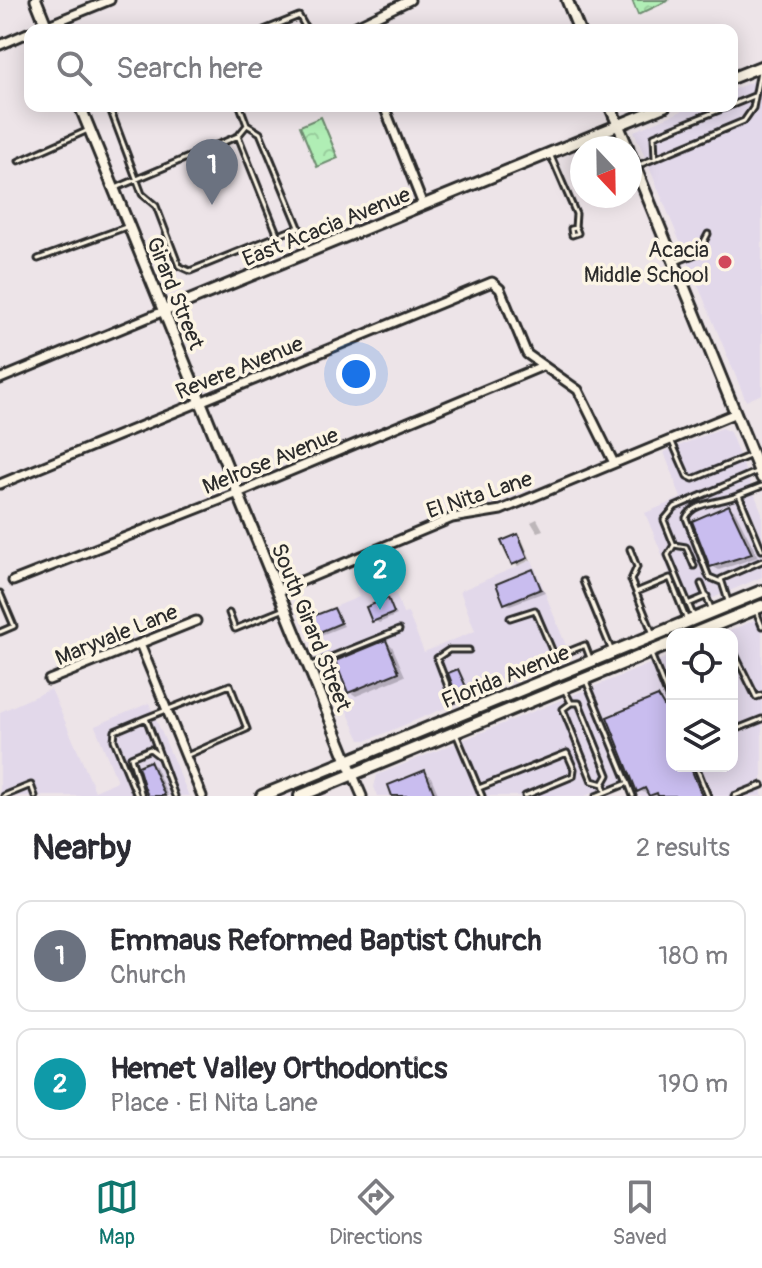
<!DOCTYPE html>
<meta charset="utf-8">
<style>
body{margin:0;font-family:Pangolin,sans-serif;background:#f2f2f3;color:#2b2b33}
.controls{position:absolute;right:24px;bottom:24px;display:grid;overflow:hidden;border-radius:16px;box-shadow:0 4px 20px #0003}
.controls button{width:72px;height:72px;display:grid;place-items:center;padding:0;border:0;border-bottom:2px solid #e1e1e2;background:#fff;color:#2b2b33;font:40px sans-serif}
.compass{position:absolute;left:570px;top:136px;width:72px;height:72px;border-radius:50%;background:#fff;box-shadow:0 4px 20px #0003;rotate:158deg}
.you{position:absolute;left:356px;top:374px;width:28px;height:28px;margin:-20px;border:6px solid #fff;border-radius:50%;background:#1a73e8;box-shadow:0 0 0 12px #1a73e833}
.badge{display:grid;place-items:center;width:52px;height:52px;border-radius:50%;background:#0f766e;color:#fff;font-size:26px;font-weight:700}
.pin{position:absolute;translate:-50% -66px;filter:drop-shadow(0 2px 4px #0008)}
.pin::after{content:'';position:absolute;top:42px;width:28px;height:24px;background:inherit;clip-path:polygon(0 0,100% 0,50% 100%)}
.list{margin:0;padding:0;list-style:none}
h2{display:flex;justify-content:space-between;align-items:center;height:104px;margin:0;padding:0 32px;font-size:34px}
h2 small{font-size:26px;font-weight:400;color:#7c7c81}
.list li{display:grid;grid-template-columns:52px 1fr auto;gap:24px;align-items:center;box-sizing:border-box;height:112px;margin:0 16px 16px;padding:0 16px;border:2px solid #e1e1e2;border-radius:16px}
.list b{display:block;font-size:30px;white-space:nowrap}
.list p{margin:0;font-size:26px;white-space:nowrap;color:#7c7c81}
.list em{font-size:26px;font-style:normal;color:#7c7c81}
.icon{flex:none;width:44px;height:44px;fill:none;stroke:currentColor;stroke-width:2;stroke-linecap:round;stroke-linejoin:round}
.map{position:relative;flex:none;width:762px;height:796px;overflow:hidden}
.search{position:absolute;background:#fff;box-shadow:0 4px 20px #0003;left:24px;right:24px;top:24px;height:88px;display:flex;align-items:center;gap:20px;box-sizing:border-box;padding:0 28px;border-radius:16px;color:#7c7c81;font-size:30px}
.sheet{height:360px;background:#fff}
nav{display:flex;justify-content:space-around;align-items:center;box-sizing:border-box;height:112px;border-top:2px solid #e1e1e2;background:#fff;font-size:22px;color:#7c7c81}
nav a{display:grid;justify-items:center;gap:4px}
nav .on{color:#0f766e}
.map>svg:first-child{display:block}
.built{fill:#e2d8ea}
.park{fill:url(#park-crowns);stroke:#6e8c70;stroke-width:2}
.shadow{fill:#0003}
.building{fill:#c9bdef;stroke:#2b2b2b;stroke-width:2}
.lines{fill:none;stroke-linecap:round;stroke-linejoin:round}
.lane-casing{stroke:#2b2b2b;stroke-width:9}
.street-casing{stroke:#2b2b2b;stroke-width:13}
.secondary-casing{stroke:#2b2b2b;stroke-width:15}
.primary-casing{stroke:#2b2b2b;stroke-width:16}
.lane{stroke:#fcf5e5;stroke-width:3}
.street{stroke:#fcf5e5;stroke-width:7}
.secondary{stroke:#fcf5e5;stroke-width:9}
.primary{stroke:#fcf5e5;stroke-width:10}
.poi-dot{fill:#d1495b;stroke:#fcf5e5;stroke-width:3}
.labels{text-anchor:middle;stroke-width:7;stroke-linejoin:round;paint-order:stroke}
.street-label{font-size:22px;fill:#2b2b2b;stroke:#fcf5e5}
.poi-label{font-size:22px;fill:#2b2b2b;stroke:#fcf5e5;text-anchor:end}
</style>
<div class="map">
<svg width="762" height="796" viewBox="0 0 762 796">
<defs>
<pattern id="park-crowns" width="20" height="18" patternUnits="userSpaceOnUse" patternTransform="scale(2)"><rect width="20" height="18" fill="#b0eeb5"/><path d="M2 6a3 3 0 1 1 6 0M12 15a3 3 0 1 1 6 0" fill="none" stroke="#98cc9c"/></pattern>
</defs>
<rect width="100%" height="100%" fill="#ede4e8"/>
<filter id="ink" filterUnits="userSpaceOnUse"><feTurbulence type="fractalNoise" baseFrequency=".0125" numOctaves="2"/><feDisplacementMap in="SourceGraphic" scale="16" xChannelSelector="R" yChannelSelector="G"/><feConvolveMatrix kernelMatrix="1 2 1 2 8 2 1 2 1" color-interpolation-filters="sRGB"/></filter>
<g filter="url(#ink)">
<path class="built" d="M762,78V394L746,401L634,131L694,106H732V90Z
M722,428L730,432L762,513V577L685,610L645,513L681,498L664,452Z
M384,559L403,614L408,613L424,652L475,631L460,591L532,560L570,656L368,740H360L305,619L359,597L353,581L359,579L355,570Z
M762,617V796H629L622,781L585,796H378L374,787L377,775L672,655V766H732V634H722Z
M51,689L95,791L117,781L95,726L149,703L189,796H0V712Z"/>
<path class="park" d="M632,0H669L638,15Z
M321,117L338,158L317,167L300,126Z"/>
<path class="shadow" d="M728,507L735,511L758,557L719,570L712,566Z
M537,519L543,530L537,532L531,522Z
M518,536L522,539L531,560L518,566L513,563Z
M533,572L545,592L510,605L505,603Z
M387,600L397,615L379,623L374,620Z
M334,610L344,626L321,635L316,632Z
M386,642L392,646L405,676L356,696L350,692Z
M458,671L471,692L462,695L457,693Z
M658,698L672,711V766H694L706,796H652L638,790Z
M150,763L155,766L168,796H150Z
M425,773L431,777L439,796H394Z"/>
<path class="building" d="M729,505L752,554L710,567L692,521Z
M518,534L528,558L512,565L501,541Z
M533,569L541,589L504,604L496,584Z
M388,598L394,613L372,622L366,607Z
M334,608L341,623L315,634L308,618Z
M386,640L399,672L348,693L335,661Z
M458,669L467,689L456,694L448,673Z
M658,696L672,720V766H690L702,796H658L657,793L649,796L645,788L637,792L607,717Z
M150,761L165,796H148L145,789L138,766Z
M425,770L435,796H392L388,785Z"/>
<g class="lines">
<g class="lane-casing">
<path id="lane" d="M264,30L299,16L307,30
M732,105L754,96
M109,106L142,194L156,206L179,266L190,271L299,227L260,133L247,125
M238,136L278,236
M551,156L576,214L575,228
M655,158L654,136L729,106
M19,161L86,131
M639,165L744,121L753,108L760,71
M116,188L238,136L247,125L240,106
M299,227L308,250
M576,228L578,233L572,235L571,229Z
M38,259L126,227
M678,261L698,253L708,234
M672,442L687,476L693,479L749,456
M762,486L739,495L762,550
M674,545L664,520L675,507L756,472
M674,545L668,555L693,615
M674,545L686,547L694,566
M630,549L637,567L631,580L653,634
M583,581L611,649
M721,582L709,577L686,518C693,501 722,503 739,495
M701,584L711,608
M636,592L670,578L686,618
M0,593L14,626L0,632
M728,601L721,579L762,561
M688,604L707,596
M756,611L762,626
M229,613L235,629L282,610
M510,618L535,610L555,657L585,645L590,658
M732,648L756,697L762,695
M651,654L672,707
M309,666L399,630
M529,667L555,657
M586,681L628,783L596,796
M565,691L571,703H579L608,775L603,784L605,791
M453,700L437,658L449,650H469
M571,703L563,709L592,781L603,784
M146,718L230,685L247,729L186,756
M732,731L762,719
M457,736L482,796
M696,766L708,796
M628,783L633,796
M479,788L567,753L574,769L573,776L525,796
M4,796L31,785L35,796
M137,796L114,740L115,731L146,718L175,796
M142,796L131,757L150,749L159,756
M734,796L762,785"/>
</g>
<g class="street-casing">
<path id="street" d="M36,30L110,0
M356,30V26L410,0
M0,45L30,32
M384,106L423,205
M0,379L164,311
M0,484L492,282L500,289L527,354L578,390L614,463
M13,581L238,493L540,367
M278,591L452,518L501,510L736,413
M140,644L202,796
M49,680L196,621
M353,775L362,796"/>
</g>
<g class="secondary-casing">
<path id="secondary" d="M36,0L48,30
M567,0L579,30
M732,78L762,66
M80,106L353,775
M610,106L628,148
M630,154L762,478
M164,311L665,106"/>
</g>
<g class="primary-casing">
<path id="primary" d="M693,634L762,606
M262,796L762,591
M300,796L672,643"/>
</g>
<use href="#lane" class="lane"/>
<use href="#street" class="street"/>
<use href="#secondary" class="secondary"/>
<use href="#primary" class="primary"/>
</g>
</g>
<circle class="poi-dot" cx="725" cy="262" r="8"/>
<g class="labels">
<g class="street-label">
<text transform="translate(326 226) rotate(-22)" y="8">East Acacia Avenue</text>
<text transform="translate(176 293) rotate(68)" y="8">Girard Street</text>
<text transform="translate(239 367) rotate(-22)" y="8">Revere Avenue</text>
<text transform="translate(270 460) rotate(-22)" y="8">Melrose Avenue</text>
<text transform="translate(479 494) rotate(-18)" y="8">El Nita Lane</text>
<text transform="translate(312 627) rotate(68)" y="8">South Girard Street</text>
<text transform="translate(116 634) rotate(-22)" y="8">Maryvale Lane</text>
<text transform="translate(505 676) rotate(-22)" y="8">Florida Avenue</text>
</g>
<g class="poi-label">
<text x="709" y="257">Acacia<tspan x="709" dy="25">Middle School</tspan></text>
</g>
</g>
</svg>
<div class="controls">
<button><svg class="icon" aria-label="locate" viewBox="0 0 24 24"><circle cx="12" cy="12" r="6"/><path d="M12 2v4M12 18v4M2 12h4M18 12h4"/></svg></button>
<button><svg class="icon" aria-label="layers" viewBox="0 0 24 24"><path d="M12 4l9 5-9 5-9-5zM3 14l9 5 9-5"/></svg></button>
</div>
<svg class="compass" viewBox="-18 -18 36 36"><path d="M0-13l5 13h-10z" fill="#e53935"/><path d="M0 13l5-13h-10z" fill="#7c7c81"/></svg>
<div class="you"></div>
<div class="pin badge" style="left:212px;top:205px;background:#6b7280">1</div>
<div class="pin badge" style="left:380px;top:610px;background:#0f9aa8">2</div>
<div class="search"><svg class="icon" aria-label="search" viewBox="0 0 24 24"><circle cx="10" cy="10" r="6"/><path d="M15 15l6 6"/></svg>Search here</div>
</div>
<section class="sheet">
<h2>Nearby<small>2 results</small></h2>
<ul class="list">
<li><span class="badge" style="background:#6b7280">1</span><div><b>Emmaus Reformed Baptist Church</b><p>Church</p></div><em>180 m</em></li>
<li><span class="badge" style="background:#0f9aa8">2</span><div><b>Hemet Valley Orthodontics</b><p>Place · El Nita Lane</p></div><em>190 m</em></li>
</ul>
</section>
<nav>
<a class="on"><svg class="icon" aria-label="map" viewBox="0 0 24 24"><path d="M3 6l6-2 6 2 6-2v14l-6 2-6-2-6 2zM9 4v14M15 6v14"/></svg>Map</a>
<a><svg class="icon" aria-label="directions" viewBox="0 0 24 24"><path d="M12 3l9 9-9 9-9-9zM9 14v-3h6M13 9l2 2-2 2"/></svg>Directions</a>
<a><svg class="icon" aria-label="saved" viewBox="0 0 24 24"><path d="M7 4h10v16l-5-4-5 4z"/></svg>Saved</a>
</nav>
